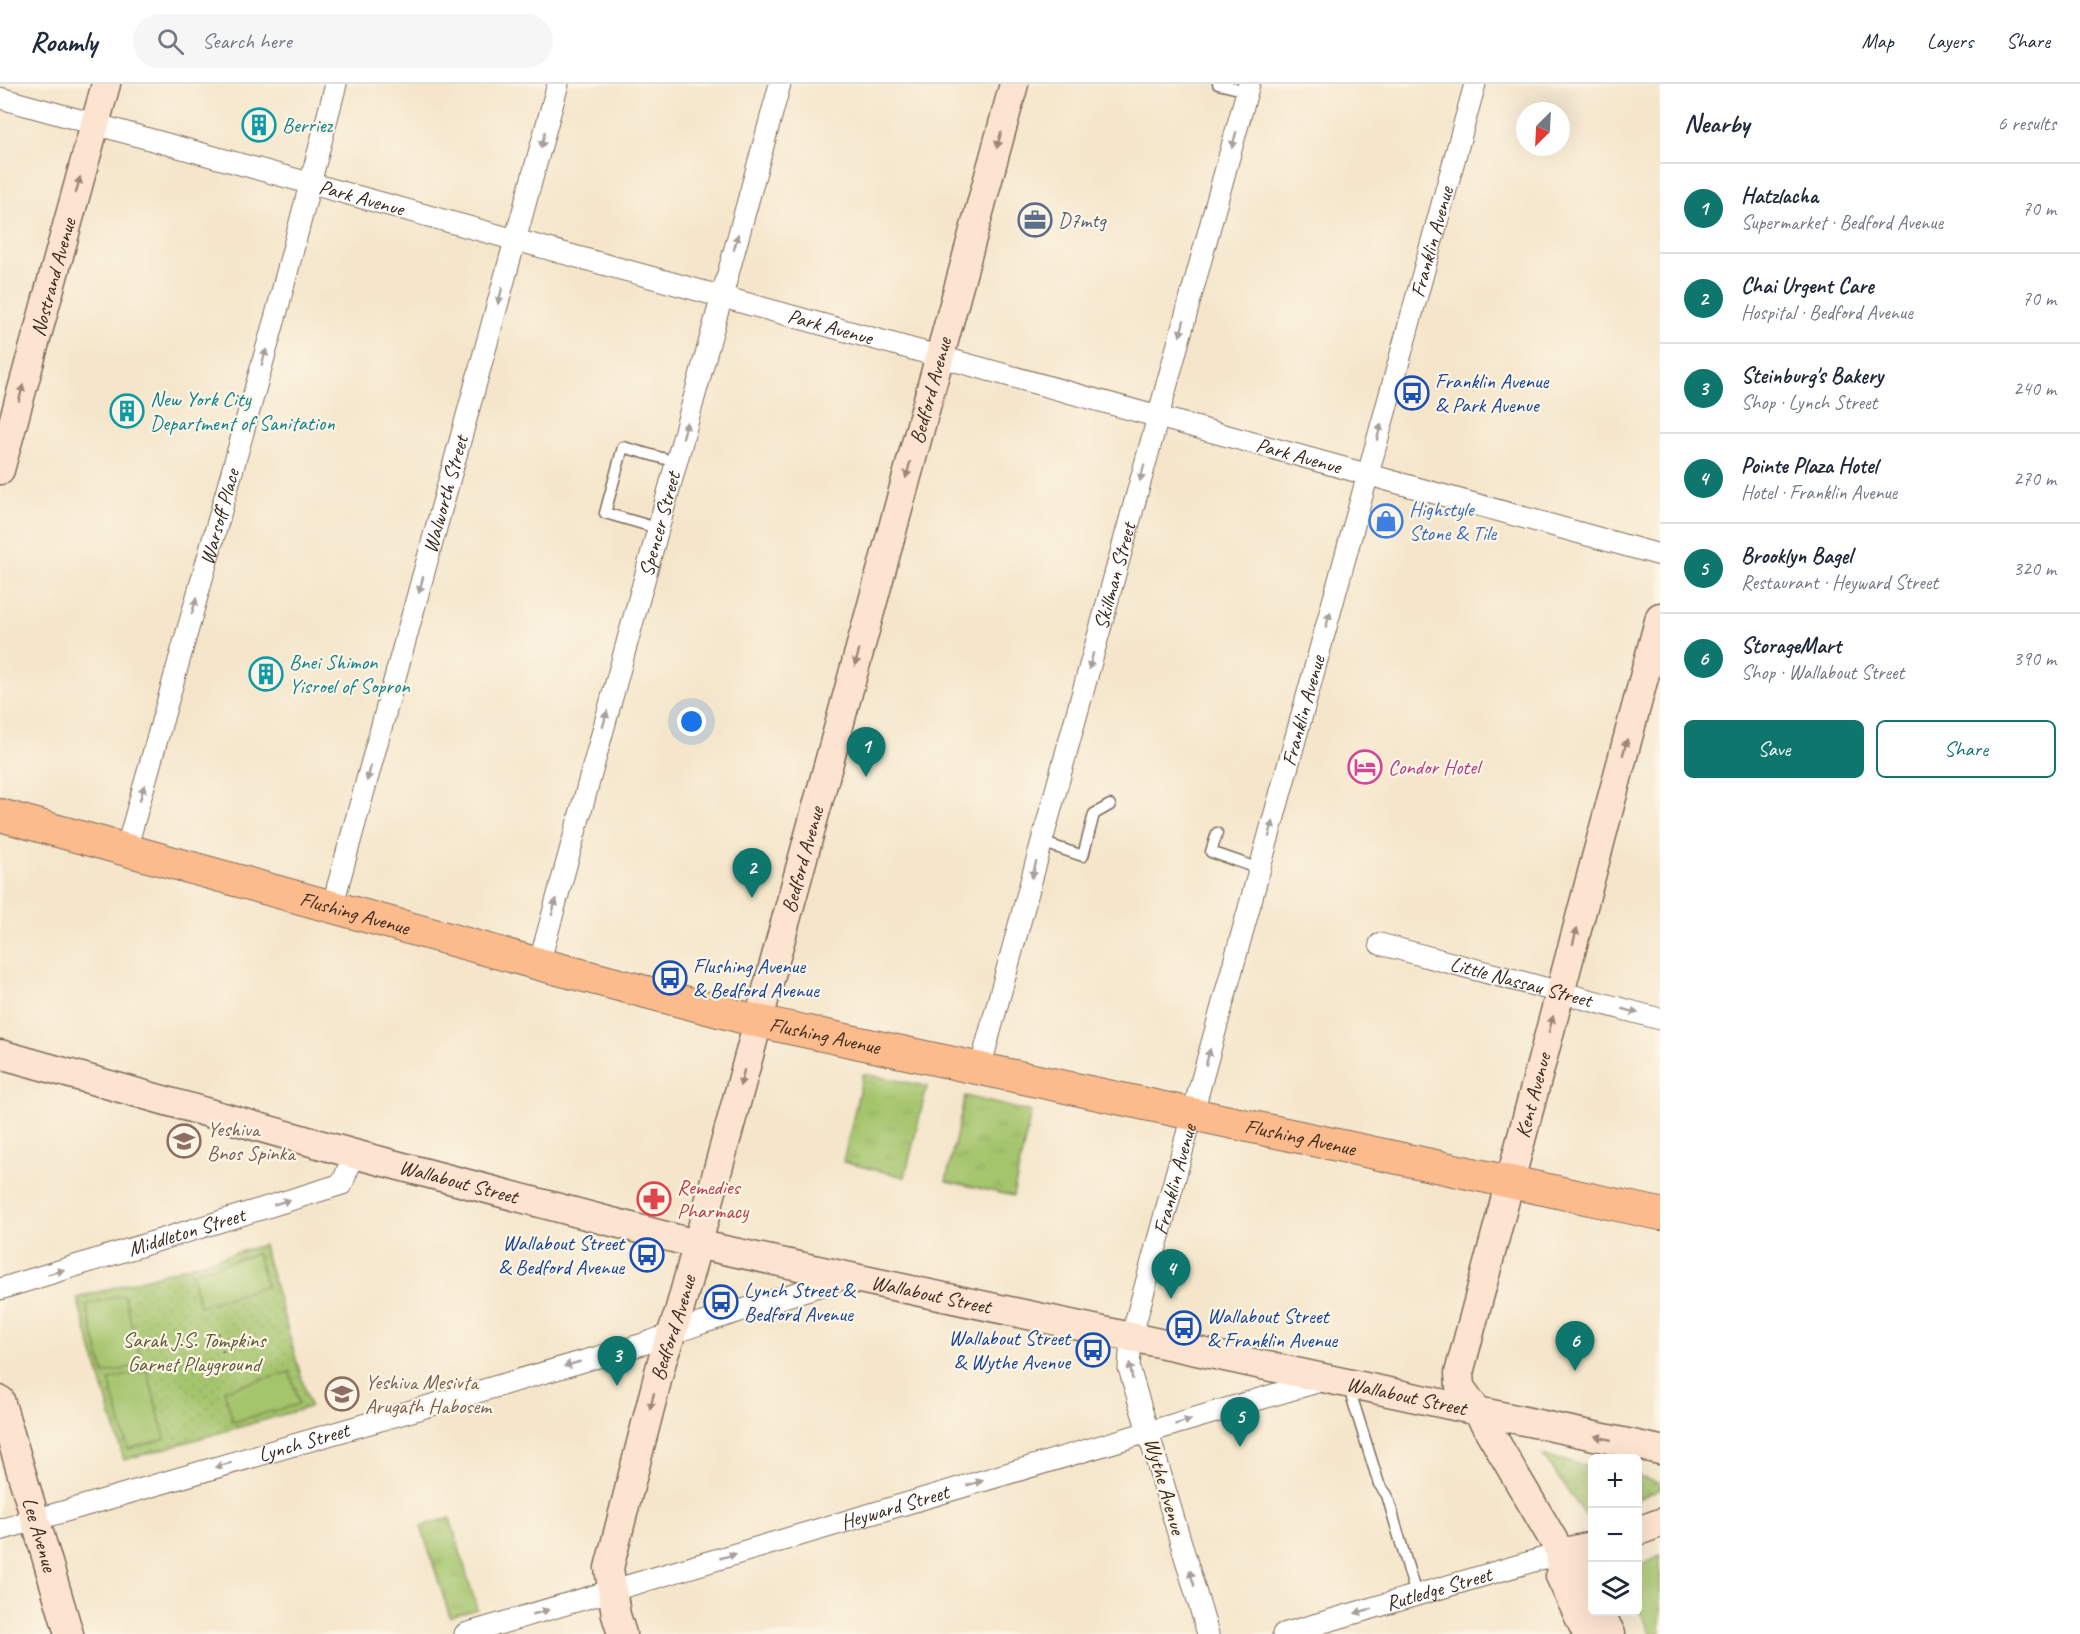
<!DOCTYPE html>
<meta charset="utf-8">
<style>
body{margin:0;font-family:Caveat,sans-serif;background:#f6f6f7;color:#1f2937}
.controls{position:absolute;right:18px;bottom:18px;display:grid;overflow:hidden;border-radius:9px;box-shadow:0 6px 24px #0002}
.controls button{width:54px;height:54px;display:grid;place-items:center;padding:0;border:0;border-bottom:2px solid #e0e1e3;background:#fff;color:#1f2937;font:30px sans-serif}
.compass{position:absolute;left:1516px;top:18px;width:54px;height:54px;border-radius:50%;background:#fff;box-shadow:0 6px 24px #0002;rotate:204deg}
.you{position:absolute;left:692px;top:638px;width:21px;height:21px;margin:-15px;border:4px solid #fff;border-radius:50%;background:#1a73e8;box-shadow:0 0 0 9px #1a73e833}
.badge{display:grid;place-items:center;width:39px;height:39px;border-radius:50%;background:#0f766e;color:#fff;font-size:20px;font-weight:700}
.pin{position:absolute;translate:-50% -50px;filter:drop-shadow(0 2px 3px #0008)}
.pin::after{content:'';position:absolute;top:32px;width:21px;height:18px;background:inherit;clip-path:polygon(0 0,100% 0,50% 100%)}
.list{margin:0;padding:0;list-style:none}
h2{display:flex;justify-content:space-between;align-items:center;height:78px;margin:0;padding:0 24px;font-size:26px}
h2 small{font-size:20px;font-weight:400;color:#747a83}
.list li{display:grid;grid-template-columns:39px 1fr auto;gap:18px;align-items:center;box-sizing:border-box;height:90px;padding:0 24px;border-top:2px solid #e0e1e3}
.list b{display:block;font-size:22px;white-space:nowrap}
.list p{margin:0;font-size:20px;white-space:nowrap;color:#747a83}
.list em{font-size:20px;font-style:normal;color:#747a83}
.actions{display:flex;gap:12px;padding:18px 24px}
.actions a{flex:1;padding:14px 0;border:2px solid #0f766e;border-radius:9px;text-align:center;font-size:21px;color:#0f766e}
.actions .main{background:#0f766e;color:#fff}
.icon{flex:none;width:33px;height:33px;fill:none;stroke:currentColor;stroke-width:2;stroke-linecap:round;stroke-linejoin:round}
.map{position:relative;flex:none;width:1660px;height:1550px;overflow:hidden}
header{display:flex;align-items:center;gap:36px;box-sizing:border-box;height:84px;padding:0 30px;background:#fff;border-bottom:2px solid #e0e1e3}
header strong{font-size:28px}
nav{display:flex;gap:33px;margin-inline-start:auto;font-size:21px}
.search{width:420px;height:54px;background:#f6f6f7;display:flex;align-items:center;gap:15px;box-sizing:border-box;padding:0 21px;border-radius:33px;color:#747a83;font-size:22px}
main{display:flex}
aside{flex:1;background:#fff}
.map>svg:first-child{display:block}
.grass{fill:url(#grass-tufts);stroke:#707846;stroke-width:1.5}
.park{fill:url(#park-dots);stroke:#707846;stroke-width:1.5}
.pitch{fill:#a5c56d;stroke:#707846;stroke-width:1.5}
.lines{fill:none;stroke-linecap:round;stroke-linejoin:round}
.lane-casing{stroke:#7c6c5b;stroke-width:13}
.street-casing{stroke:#7c6c5b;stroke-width:23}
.secondary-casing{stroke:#7c6c5b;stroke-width:31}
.primary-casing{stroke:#7c6c5b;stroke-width:34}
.path{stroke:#7c6c5b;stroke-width:3;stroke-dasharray:1.5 4.5;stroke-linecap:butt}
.lane{stroke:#fff;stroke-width:10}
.street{stroke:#fff;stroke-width:21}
.secondary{stroke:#fde4d1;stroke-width:28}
.primary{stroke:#fbbb8c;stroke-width:32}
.oneway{fill:#a79f9a}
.oneway2{fill:#9c8778}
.labels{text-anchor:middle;stroke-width:4.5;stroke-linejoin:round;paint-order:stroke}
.culture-label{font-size:21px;fill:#0d838f;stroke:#fcf5e5;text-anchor:start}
.street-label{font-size:21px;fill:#3b2a1e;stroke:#fcf5e5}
.service-label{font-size:21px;fill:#4e5e75;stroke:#fcf5e5;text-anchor:start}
.transit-label{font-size:21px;fill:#164399;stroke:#fcf5e5;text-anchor:start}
.shop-label{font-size:21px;fill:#366cbe;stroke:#fcf5e5;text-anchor:start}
.hotel-label{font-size:21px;fill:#b23c85;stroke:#fcf5e5;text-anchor:start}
.education-label{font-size:21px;fill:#785e54;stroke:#fcf5e5;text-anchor:start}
.health-label{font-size:21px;fill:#be3a42;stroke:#fcf5e5;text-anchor:start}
.park-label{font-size:21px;fill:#5b5836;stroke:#fcf5e5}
</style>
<header>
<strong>Roamly</strong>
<div class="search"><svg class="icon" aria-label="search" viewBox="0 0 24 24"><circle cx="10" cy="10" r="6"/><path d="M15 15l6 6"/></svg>Search here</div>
<nav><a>Map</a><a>Layers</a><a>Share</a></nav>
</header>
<main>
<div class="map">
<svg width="1660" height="1550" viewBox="0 0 1660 1550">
<defs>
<pattern id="grass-tufts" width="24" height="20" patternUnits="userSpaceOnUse" patternTransform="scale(1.5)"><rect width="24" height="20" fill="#a5c56d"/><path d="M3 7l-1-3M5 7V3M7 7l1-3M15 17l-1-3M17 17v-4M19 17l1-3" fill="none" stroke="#8fa95e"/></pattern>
<pattern id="park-dots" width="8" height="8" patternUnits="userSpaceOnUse" patternTransform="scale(1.5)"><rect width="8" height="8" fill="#a5c56d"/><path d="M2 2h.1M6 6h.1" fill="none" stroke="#8fa95e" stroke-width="1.8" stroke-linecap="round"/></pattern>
</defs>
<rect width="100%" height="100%" fill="#fcf5e5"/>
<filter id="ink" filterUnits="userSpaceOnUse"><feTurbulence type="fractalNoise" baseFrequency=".0167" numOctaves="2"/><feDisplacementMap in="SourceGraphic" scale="12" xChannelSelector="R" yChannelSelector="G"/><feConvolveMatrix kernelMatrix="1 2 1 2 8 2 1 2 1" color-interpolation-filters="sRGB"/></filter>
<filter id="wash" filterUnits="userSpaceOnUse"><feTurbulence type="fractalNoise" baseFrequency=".008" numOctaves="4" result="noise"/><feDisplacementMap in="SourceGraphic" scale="24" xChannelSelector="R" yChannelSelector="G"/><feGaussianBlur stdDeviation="1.35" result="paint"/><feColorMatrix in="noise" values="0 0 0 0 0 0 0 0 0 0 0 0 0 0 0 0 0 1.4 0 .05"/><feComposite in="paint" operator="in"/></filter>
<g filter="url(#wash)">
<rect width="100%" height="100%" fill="#f5e6cb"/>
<path class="grass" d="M863,990L927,1002L905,1093L843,1078Z
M965,1012L1031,1028L1013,1112L946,1097Z
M450,1434L477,1525L450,1533L421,1442Z"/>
<path class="park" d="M263,1161L310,1323L124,1376L77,1214Z
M1543,1372L1592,1383V1435L1589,1436Z
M1638,1393L1660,1399V1405L1638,1415Z"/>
<path class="pitch" d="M257,1170L267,1202L200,1222L191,1189Z
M124,1211L142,1280L104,1290L86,1221Z
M147,1286L165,1355L128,1365L109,1296Z
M290,1288L299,1320L233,1338L224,1306Z
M1660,1472V1550H1651L1638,1523V1483Z"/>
</g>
<g filter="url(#ink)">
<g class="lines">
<g class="lane-casing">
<path id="lane" d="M1218,0L1247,7
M657,444L605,429L623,363L676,378
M1217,749L1211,768L1260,785
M1041,758L1083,772L1094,730L1110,721
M1348,1301L1379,1400L1387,1411L1416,1511"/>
</g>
<g class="street-casing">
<g id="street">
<path id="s1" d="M0,14L1660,471"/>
<path id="s2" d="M126,766L277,227L336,0"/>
<path id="s3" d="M332,823L558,0"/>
<path id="s4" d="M1380,860L1660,935"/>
<path id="s5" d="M539,880L780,0"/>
<path id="s6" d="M980,984L1249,0"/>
<path id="s7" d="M0,1205L342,1100L354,1070"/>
<path id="s8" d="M0,1446L643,1260L702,1239L847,1193"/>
<path id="s9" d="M465,1550L1324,1296"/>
<path id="s10" d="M1208,1550L1129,1284L1131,1254L1475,0"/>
<path id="s11" d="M1283,1550L1561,1469"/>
</g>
</g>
<g class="secondary-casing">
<g id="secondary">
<path id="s12" d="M0,386L106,0"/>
<path id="s13" d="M0,970L354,1070L696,1160L1660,1366"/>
<path id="s14" d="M0,1316L69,1550"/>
<path d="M1638,1447L1660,1439"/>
<path d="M1561,1469L1560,1492L1587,1550"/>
<path d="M1561,1469L1592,1462"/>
<path id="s15" d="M1592,1511L1581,1487L1561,1469L1478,1328L1460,1303L1459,1289L1660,533"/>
<path d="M1600,1528L1611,1550"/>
<path id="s16" d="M622,1550L616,1531L609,1484L662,1277L679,1228L1014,0"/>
</g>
</g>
<g class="primary-casing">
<g id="primary">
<path id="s17" d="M0,731L539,880L757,937L1660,1130"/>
</g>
</g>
<path class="path" d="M218,1249L223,1268"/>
<use href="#lane" class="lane"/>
<use href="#street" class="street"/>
<use href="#secondary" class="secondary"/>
<use href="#primary" class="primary"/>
</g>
<defs><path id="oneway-solid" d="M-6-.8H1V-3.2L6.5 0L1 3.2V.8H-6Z" transform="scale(1.5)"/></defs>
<g class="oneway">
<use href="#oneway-solid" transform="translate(543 56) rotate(105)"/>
<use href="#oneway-solid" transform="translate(1234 56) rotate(105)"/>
<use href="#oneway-solid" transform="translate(736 158) rotate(-75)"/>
<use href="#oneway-solid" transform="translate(500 212) rotate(105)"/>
<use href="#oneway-solid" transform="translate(1182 244) rotate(105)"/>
<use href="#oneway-solid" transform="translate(264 273) rotate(-74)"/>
<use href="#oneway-solid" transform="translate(685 346) rotate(-75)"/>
<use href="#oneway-solid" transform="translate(1379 348) rotate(-75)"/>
<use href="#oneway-solid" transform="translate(1142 389) rotate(105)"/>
<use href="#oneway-solid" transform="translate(421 501) rotate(105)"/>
<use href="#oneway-solid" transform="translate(194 522) rotate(-74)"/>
<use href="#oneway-solid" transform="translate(1328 536) rotate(-75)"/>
<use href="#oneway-solid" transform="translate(1091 577) rotate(105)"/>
<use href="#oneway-solid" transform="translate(605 635) rotate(-75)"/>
<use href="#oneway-solid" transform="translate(369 689) rotate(105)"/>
<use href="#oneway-solid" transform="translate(142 709) rotate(-74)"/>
<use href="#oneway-solid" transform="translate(1271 745) rotate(-75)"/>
<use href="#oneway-solid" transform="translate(1034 786) rotate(105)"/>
<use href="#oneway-solid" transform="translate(554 823) rotate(-75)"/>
<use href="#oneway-solid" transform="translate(1630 927) rotate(15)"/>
<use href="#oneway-solid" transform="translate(1208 973) rotate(-75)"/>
<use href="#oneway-solid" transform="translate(282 1118) rotate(-17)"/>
<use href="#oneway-solid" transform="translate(56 1188) rotate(-17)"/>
<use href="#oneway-solid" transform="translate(572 1280) rotate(164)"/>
<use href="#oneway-solid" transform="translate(1131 1287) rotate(-100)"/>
<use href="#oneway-solid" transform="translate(1183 1338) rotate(-17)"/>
<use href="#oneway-solid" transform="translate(223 1381) rotate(164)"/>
<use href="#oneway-solid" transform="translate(975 1399) rotate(-16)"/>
<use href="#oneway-solid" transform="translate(728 1472) rotate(-16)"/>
<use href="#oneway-solid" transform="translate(1192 1494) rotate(-106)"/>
<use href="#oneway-solid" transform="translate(1363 1527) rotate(164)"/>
<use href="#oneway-solid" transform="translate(541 1528) rotate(-16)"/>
</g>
<g class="oneway2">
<use href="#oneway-solid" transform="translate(999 56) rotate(105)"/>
<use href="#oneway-solid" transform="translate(78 101) rotate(-75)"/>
<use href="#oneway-solid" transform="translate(21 309) rotate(-75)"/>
<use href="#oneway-solid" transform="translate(908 386) rotate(105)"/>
<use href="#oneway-solid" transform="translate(857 574) rotate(105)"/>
<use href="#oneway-solid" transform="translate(1625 663) rotate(-75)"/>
<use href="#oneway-solid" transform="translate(1575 852) rotate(-75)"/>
<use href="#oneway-solid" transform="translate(1551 940) rotate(-75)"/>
<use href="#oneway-solid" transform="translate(742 994) rotate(105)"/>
<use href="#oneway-solid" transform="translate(652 1317) rotate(104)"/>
<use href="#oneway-solid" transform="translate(1603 1354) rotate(-167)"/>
</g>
</g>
<defs>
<g id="building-ring" transform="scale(1.725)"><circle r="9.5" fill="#fcf5e5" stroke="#0f9aa8" stroke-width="1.5"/><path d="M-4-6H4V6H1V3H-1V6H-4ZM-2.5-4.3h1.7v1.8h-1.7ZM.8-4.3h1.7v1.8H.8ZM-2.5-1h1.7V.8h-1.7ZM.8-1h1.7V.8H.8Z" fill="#0f9aa8"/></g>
<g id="office-ring" transform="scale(1.725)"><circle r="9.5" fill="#fcf5e5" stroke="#5c6f8a" stroke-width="1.5"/><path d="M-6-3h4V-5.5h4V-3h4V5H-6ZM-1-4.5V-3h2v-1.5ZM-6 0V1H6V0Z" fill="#5c6f8a"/></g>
<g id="bus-ring" transform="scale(1.725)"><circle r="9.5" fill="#fcf5e5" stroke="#1a4fb4" stroke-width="1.5"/><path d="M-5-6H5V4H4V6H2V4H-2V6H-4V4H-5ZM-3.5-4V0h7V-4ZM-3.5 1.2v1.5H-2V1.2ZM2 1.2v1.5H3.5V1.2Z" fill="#1a4fb4"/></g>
<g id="shop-ring" transform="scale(1.725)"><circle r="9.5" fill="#fcf5e5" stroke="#3f7fe0" stroke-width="1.5"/><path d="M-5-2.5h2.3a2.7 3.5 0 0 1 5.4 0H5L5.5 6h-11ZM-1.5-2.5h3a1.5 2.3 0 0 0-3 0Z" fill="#3f7fe0"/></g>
<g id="hotel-ring" transform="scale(1.725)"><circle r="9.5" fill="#fcf5e5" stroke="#d1479c" stroke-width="1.5"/><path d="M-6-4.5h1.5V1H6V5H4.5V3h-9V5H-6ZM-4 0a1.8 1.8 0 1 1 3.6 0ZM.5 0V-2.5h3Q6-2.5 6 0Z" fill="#d1479c"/></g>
<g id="school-ring" transform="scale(1.725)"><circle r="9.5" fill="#fcf5e5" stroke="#8d6e63" stroke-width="1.5"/><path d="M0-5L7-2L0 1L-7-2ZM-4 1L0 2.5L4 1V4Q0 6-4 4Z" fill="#8d6e63"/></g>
<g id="pharmacy-ring" transform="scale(1.725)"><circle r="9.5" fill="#fcf5e5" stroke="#e0444e" stroke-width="1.5"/><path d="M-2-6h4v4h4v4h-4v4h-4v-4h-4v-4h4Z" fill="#e0444e"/></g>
</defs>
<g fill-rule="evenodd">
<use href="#building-ring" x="259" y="41"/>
<use href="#office-ring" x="1035" y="136"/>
<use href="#bus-ring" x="1412" y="309"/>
<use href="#building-ring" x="127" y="327"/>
<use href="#shop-ring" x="1386" y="437"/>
<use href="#building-ring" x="266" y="590"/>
<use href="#hotel-ring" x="1365" y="683"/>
<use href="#bus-ring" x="670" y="894"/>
<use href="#school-ring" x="184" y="1057"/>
<use href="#pharmacy-ring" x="654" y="1115"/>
<use href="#bus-ring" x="647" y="1171"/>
<use href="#bus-ring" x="721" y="1218"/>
<use href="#bus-ring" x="1184" y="1244"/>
<use href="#bus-ring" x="1093" y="1266"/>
<use href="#school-ring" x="342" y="1310"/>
</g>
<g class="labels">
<g class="culture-label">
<text x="282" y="48">Berriez</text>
<text x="150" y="322">New York City<tspan x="150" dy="24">Department of Sanitation</tspan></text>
<text x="289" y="585">Bnei Shimon<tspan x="289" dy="24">Yisroel of Sopron</tspan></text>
</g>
<g class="street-label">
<text dy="7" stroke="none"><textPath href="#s1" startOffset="375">Park Avenue</textPath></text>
<text dy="7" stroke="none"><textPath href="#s10" startOffset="1444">Franklin Avenue</textPath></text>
<text dy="7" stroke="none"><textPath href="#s12" startOffset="200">Nostrand Avenue</textPath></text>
<text dy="7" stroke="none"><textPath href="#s1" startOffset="861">Park Avenue</textPath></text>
<text dy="7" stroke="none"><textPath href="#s16" startOffset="1288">Bedford Avenue</textPath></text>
<text dy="7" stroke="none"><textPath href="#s1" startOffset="1347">Park Avenue</textPath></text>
<text dy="7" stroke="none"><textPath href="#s3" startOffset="428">Walworth Street</textPath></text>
<text dy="7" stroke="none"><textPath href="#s2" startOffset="346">Warsoff Place</textPath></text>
<text dy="7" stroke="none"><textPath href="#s5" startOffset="456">Spencer Street</textPath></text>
<text dy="7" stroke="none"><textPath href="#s6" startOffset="510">Skillman Street</textPath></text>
<text dy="7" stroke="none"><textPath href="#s10" startOffset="958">Franklin Avenue</textPath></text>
<text dy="7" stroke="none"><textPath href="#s16" startOffset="802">Bedford Avenue</textPath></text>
<text dy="7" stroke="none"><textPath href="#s17" startOffset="368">Flushing Avenue</textPath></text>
<text dy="7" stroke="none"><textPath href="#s4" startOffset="146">Little Nassau Street</textPath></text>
<text dy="7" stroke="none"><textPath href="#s17" startOffset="854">Flushing Avenue</textPath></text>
<text dy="7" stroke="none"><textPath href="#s15" startOffset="549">Kent Avenue</textPath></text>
<text dy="7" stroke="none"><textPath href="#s17" startOffset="1340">Flushing Avenue</textPath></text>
<text dy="7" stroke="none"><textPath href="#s10" startOffset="472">Franklin Avenue</textPath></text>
<text dy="7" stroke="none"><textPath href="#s13" startOffset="476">Wallabout Street</textPath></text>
<text dy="7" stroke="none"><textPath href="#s7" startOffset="195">Middleton Street</textPath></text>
<text dy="7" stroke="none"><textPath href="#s13" startOffset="962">Wallabout Street</textPath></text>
<text dy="7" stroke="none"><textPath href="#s16" startOffset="316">Bedford Avenue</textPath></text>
<text dy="7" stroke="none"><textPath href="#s13" startOffset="1448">Wallabout Street</textPath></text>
<text dy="7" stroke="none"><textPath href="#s8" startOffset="316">Lynch Street</textPath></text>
<text transform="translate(1165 1402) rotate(74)" y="7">Wythe Avenue</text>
<text dy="7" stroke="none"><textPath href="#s9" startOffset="448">Heyward Street</textPath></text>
<text dy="7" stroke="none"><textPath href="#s14" startOffset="140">Lee Avenue</textPath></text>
<text dy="7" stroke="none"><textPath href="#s11" startOffset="162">Rutledge Street</textPath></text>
</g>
<g class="service-label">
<text x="1058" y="143">D7mtg</text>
</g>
<g class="transit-label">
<text x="1435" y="304">Franklin Avenue<tspan x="1435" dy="24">&amp; Park Avenue</tspan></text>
<text x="693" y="889">Flushing Avenue<tspan x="693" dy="24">&amp; Bedford Avenue</tspan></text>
<text x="624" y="1166" text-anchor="end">Wallabout Street<tspan x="624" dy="24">&amp; Bedford Avenue</tspan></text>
<text x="744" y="1213">Lynch Street &amp;<tspan x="744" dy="24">Bedford Avenue</tspan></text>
<text x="1207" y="1239">Wallabout Street<tspan x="1207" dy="24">&amp; Franklin Avenue</tspan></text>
<text x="1070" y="1261" text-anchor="end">Wallabout Street<tspan x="1070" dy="24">&amp; Wythe Avenue</tspan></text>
</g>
<g class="shop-label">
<text x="1409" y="432">Highstyle<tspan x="1409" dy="24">Stone &amp; Tile</tspan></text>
</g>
<g class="hotel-label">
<text x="1388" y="690">Condor Hotel</text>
</g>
<g class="education-label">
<text x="207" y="1052">Yeshiva<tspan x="207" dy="24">Bnos Spinka</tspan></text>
<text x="365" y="1305">Yeshiva Mesivta<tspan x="365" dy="24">Arugath Habosem</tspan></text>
</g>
<g class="health-label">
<text x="677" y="1110">Remedies<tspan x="677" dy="24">Pharmacy</tspan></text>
</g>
<g class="park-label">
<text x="194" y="1263">Sarah J.S. Tompkins<tspan x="194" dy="24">Garnet Playground</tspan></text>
</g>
</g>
</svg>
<div class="controls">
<button>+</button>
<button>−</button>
<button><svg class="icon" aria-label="layers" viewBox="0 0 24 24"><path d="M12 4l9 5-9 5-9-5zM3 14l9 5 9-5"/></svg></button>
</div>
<svg class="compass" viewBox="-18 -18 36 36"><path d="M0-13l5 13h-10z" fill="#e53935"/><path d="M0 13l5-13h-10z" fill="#747a83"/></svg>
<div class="you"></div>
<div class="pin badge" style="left:866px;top:693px">1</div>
<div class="pin badge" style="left:752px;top:814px">2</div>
<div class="pin badge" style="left:617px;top:1302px">3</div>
<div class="pin badge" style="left:1171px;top:1215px">4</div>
<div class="pin badge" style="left:1240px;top:1363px">5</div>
<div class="pin badge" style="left:1575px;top:1287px">6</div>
</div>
<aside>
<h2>Nearby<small>6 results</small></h2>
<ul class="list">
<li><span class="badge">1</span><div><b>Hatzlacha</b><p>Supermarket · Bedford Avenue</p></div><em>70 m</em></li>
<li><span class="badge">2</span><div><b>Chai Urgent Care</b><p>Hospital · Bedford Avenue</p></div><em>70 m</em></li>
<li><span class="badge">3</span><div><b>Steinburg's Bakery</b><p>Shop · Lynch Street</p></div><em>240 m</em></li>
<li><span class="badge">4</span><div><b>Pointe Plaza Hotel</b><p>Hotel · Franklin Avenue</p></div><em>270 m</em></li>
<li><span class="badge">5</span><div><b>Brooklyn Bagel</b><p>Restaurant · Heyward Street</p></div><em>320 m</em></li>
<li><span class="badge">6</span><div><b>StorageMart</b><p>Shop · Wallabout Street</p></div><em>390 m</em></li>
</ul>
<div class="actions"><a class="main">Save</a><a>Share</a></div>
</aside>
</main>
